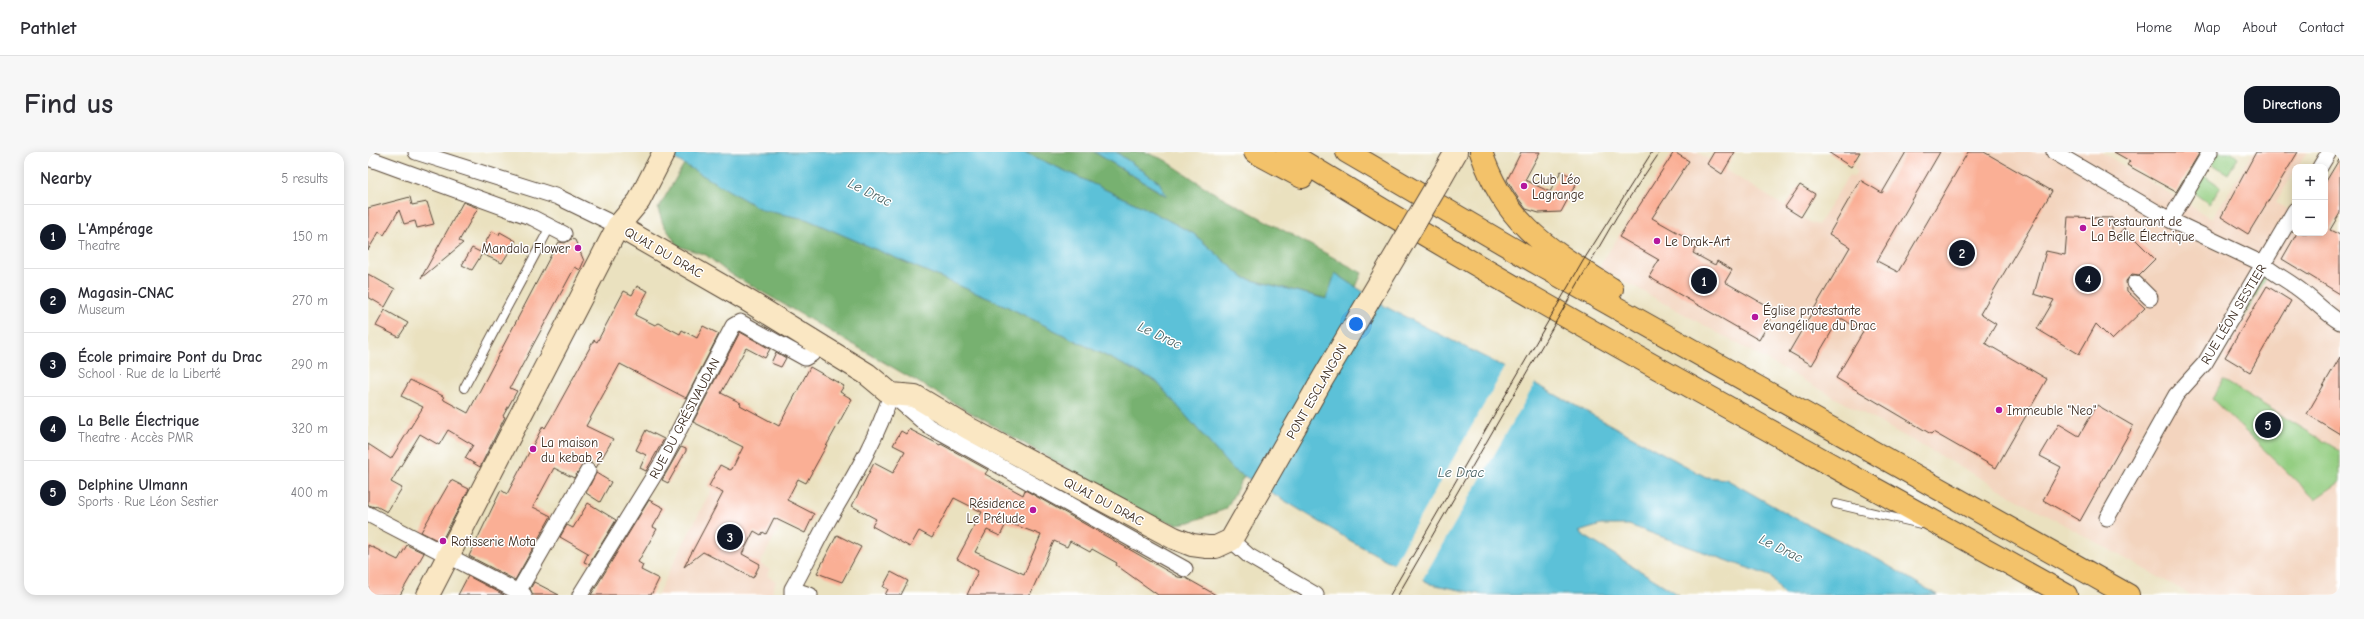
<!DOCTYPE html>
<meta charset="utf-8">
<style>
body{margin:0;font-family:"Comic Neue",sans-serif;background:#f7f7f7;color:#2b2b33}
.controls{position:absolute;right:12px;top:12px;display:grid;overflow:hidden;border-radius:8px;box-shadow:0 2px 10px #0003}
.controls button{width:36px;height:36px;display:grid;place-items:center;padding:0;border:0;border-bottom:1px solid #e1e1e2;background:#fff;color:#2b2b33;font:20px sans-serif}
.you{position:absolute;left:988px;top:172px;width:14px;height:14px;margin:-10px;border:3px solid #fff;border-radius:50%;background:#1a73e8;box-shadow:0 0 0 6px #1a73e833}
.badge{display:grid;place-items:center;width:26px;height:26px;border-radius:50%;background:#111827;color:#fff;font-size:13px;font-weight:700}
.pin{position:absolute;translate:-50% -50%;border:2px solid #fff;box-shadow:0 1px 4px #0006}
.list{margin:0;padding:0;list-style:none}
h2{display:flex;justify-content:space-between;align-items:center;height:52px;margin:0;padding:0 16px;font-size:17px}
h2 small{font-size:13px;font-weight:400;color:#7c7c81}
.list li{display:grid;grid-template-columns:26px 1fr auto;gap:12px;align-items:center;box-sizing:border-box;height:64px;padding:0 16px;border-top:1px solid #e1e1e2}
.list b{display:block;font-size:15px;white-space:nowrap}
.list p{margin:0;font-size:13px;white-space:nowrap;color:#7c7c81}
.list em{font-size:13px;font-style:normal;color:#7c7c81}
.map{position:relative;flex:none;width:1972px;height:443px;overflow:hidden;border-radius:12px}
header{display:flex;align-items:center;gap:24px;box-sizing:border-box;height:56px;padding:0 20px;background:#fff;border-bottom:1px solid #e1e1e2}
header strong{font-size:19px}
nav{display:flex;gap:22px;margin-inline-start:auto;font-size:14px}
.intro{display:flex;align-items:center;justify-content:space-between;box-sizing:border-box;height:96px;padding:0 24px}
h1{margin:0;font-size:28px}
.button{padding:10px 18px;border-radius:12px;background:#111827;color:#fff;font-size:14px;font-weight:700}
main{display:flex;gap:24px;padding:0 24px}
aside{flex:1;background:#fff;border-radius:12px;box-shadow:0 2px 10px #0003}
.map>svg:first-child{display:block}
.built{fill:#f3d4be}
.green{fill:#94ce82;stroke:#687c50}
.forest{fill:#77b170;stroke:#596e47}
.water{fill:#5bc1d8;stroke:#4b767b}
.pier{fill:#eae1bf}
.building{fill:#faaf95;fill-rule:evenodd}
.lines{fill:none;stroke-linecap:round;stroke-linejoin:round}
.lane-casing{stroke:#554536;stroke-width:10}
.street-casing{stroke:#554536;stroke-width:17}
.secondary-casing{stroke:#554536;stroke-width:24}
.highway-casing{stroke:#554536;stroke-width:24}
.lane{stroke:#fff;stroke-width:8}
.street{stroke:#fff;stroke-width:15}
.secondary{stroke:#fae7c3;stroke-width:22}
.highway{stroke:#f3c26a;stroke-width:22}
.tram{stroke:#3b2a1e;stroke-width:1}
.secondary-bridge-casing{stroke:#554536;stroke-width:24;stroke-linecap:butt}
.secondary-bridge{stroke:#fae7c3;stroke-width:22}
.poi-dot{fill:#b5179e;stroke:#fff;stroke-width:1.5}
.labels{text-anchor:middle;stroke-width:3;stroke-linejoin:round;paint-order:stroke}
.poi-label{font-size:13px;fill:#3b2a1e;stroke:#fff;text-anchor:start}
.street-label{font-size:13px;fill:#3b2a1e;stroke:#fff}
.water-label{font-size:14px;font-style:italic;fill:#465f5f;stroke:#fff}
</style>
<header>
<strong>Pathlet</strong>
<nav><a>Home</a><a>Map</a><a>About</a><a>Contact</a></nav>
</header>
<div class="intro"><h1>Find us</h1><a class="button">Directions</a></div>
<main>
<aside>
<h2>Nearby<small>5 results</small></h2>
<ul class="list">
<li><span class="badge">1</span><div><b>L'Ampérage</b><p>Theatre</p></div><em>150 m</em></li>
<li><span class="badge">2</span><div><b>Magasin-CNAC</b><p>Museum</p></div><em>270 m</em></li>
<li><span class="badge">3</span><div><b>École primaire Pont du Drac</b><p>School · Rue de la Liberté</p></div><em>290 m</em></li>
<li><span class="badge">4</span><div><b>La Belle Électrique</b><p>Theatre · Accès PMR</p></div><em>320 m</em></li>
<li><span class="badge">5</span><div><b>Delphine Ulmann</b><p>Sports · Rue Léon Sestier</p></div><em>400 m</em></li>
</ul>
</aside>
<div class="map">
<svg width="1972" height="443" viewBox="0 0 1972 443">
<rect width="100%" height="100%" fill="#fff"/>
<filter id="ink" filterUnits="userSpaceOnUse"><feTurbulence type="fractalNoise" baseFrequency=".025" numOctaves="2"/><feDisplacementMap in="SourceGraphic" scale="8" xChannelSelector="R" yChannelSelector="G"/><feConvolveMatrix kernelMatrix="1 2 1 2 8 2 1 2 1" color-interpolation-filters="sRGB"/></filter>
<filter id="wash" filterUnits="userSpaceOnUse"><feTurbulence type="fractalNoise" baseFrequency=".012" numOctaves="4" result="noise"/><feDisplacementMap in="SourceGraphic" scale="16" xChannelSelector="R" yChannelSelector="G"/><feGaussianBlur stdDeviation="0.9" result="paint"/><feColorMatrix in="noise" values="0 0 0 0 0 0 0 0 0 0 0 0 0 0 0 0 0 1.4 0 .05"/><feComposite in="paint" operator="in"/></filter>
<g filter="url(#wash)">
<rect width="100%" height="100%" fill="#eae1bf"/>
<path class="built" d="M1304,0H1329L1443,71L1450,73L1481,23L1486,25L1489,19L1485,16L1495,0H1733L1844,67L1885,0H1939L1930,15H1927V19L1908,51L1927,61V81H1957V75L1972,83V443H1823L1231,115Z
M344,336L414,370L392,412L402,418L399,424L408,429L403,443H289Z"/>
<path class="green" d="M1850,0H1862L1870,5L1860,22L1843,11Z
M1833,21L1853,35L1841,52L1822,38Z
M1897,121L1900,123L1850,210L1846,208Z
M1855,228L1972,299V330L1947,347L1844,247Z"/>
<path class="forest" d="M656,0H726L798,44L791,30L748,0H777L797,8L843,39L994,121L988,135L967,121L960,147L876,126L826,82L775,55Z
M316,12L394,58L438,67L638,154L788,229L863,316L876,324L858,357L822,370L809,372L785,366L358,119L338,103L310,94L295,72L290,57Z"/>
<path class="water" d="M295,0H656L775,55L826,82L876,126L959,147L967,121L1018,155L1144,219L1338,325L1358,327L1421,363L1511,408L1569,443H1416L1402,424L1261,373H1233L1210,380L1311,443H1116L1063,432L983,389L863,316L788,229L638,154L438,67L394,58Z
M726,0H748L791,30L799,44Z"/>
<path class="pier" d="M1138,214L1168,230L1053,430L1024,414Z"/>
<g id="blocks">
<path class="building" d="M1153,0H1172L1157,28L1182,40L1193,19L1210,28L1193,60L1171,61L1158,57L1148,43L1139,28Z
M1306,0L1321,9L1284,66L1330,92L1325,101L1347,113L1349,109L1364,118L1357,130L1408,159L1391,188L1281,125L1291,108L1251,85Z
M1346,0H1367L1354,22L1339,12Z
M1460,0H1492L1483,15Z
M1538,0H1572L1509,109L1530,120L1600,0H1616L1684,39L1612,162L1628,172L1617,191L1679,227L1628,316L1565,280L1563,282L1468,226L1495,180L1475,167H1471L1444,213L1421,200L1482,95L1461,82L1492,28L1514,41Z
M1746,0H1832L1808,40L1759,13L1762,9Z
M1888,0H1930L1880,82L1853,65Z
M1972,6V61L1962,78L1972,83V142L1914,107L1929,81H1957V31Z
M1432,33L1447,42L1433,65L1417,55Z
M42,45L44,53L59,50L66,72L49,76L47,69L36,72L31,58L16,83L11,80L0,98V56Z
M95,50L110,56L91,89L95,91L53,126Z
M1700,65L1744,66V88L1756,76L1787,107L1771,123L1764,122L1758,129L1759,139L1777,156L1744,188L1728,172L1711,202L1669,177L1686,148L1666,142L1678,99L1697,103Z
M124,79L131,83L132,80L148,89L134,111L114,102L104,118L94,113L104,96L112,100Z
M203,87L207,88L216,109L212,118L207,115L142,236L149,239L135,264L137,265L112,315L97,306L105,293L80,278L71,293L52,282L23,330L34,336L19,360L8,354L7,355L0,353V292L23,307L55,255L33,244L42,228L75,244L76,248L100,261L183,103L191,90L197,91Z
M0,122L27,137L17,155L0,145Z
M269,134L280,139L267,163L287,173L291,171L312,182L314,178L329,186L335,174L351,182L318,246L252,212L218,274L245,287L228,316L224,311H216L206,326L186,316L165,355L183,364L147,428L101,404L133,338L139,342L175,274L177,276L187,259L226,188L229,190L256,139L264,143Z
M1899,134L1923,149L1882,220L1857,205Z
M17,158L40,171L31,185L8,174Z
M372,180L402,197L397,206L378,196L353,241L373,251L372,253L411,274L442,215L476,234L472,240L484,247L438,331L430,327L419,348L446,362L437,381L406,366L398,382L395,380L393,383L386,379L374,402L392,412L385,426L335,400L316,415L355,341L341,334L352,313L362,318L364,317L375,295L325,270Z
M408,200L418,206L413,215L403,211Z
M1972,205V282L1939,262Z
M1729,253L1765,274L1712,369L1675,348L1693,315L1672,304L1691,272L1711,284Z
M541,277L572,293L573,292L620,318L617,322L655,343L657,338L810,425L818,426L848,443H790L748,413L749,411L724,397L722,400L702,389L699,395L686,389L662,443H599L610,419L589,407L614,360L586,346L564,386L551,379L542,395L504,374L508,367L484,354L506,311L525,321L537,299L525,293L533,279L538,282ZM639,370L673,383L656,422L607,400L619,378L632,384Z
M278,278L296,287L278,319L272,316L278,303L268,298Z
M313,295L318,297V299L300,331L294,328Z
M228,321L243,330L232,350L218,341Z
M83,328L101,337L73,390L53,380Z
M281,348L296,356L285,375L289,377L270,410L275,413L273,418L291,427L283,443H223Z
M220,351L248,368L221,412L216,410L220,401L192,385L199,373L205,376Z
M469,383L493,395L474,430L449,421Z
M0,393L30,408L39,393L56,401L32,443H0Z
M523,420L540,429L533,443H517L520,437L515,435Z
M100,424L136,443H90Z
M166,430L191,443H165L162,437Z"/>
</g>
</g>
<g filter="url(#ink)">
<use href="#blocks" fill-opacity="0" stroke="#554536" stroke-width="1"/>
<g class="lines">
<g class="lane-casing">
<path id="lane" d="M96,236L182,75
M1468,352L1553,372"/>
</g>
<g class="street-casing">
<path id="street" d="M48,0L190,45L250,74
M1686,0L1802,68L1895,112C1905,121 1917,127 1928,135C1944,146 1956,160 1972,170
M0,6L165,66L196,82
M1952,15L1961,0
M1802,68L1842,0
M1767,131L1782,146
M523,242L560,274L817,417
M0,362L156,443
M1739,366L1808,243L1837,211L1927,58
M863,388L881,404L948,443
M424,437L442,443
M150,440L220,319
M212,443L295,309L365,174L372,170L437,206L444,202L449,191
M424,443V437C437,414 448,390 461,367C485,326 509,287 523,242"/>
</g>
<g class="secondary-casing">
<path id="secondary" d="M1072,28L1088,0
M250,74L377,147L499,222L523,242L547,244L602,277L806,386L824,393L839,395H848L863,388L951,233
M60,443L250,74L271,49L296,0"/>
</g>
<g class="highway-casing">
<path id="highway" d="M887,0L934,25
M919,0C1173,156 1437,297 1698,443
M979,0L1174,114L1760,443
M1113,0C1138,74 1181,97 1244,137"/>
</g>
<use href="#lane" class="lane"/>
<use href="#street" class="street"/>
<use href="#secondary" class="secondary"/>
<use href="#highway" class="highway"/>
<path class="tram" d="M1022,443L1215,109L1284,0
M1030,443L1249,64L1292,0"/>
<g class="secondary-bridge-casing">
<path id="secondary-bridge" d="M951,233L1072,28"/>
</g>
<use href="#secondary-bridge" class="secondary-bridge"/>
</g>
</g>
<g class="poi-dot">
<circle cx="1156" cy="34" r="4"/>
<circle cx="1715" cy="76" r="4"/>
<circle cx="1289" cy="89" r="4"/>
<circle cx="210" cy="96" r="4"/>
<circle cx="1387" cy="165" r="4"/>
<circle cx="1631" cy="258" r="4"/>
<circle cx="165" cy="297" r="4"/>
<circle cx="665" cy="358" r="4"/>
<circle cx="75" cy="389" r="4"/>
</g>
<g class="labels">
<g class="poi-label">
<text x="1164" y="32">Club Léo<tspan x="1164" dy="15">Lagrange</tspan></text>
<text x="1723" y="74">Le restaurant de<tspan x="1723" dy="15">La Belle Électrique</tspan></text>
<text x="1297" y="94">Le Drak-Art</text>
<text x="202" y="101" text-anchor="end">Mandala Flower</text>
<text x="1395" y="163">Église protestante<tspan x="1395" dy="15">évangélique du Drac</tspan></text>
<text x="1639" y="263">Immeuble "Neo"</text>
<text x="173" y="295">La maison<tspan x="173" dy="15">du kebab 2</tspan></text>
<text x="657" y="356" text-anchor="end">Résidence<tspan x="657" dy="15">Le Prélude</tspan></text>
<text x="83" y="394">Rotisserie Mota</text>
</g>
<g class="street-label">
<text transform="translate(296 100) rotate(30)" y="5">QUAI DU DRAC</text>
<text transform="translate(1865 162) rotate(-59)" y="5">RUE LÉON SESTIER</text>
<text transform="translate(948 239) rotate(-60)" y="5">PONT ESCLANGON</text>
<text transform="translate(316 266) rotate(-62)" y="5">RUE DU GRÉSIVAUDAN</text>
<text transform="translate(736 349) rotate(28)" y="5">QUAI DU DRAC</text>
</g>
<g class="water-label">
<text transform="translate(502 40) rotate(26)" y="5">Le Drac</text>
<text transform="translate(792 183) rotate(25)" y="5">Le Drac</text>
<text x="1093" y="325">Le Drac</text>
<text transform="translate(1413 396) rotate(26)" y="5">Le Drac</text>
</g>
</g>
</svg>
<div class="controls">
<button>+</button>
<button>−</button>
</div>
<div class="you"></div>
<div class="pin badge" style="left:1336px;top:129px">1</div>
<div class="pin badge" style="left:1594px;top:101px">2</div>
<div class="pin badge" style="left:362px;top:385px">3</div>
<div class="pin badge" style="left:1720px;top:127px">4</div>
<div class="pin badge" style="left:1900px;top:273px">5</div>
</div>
</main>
